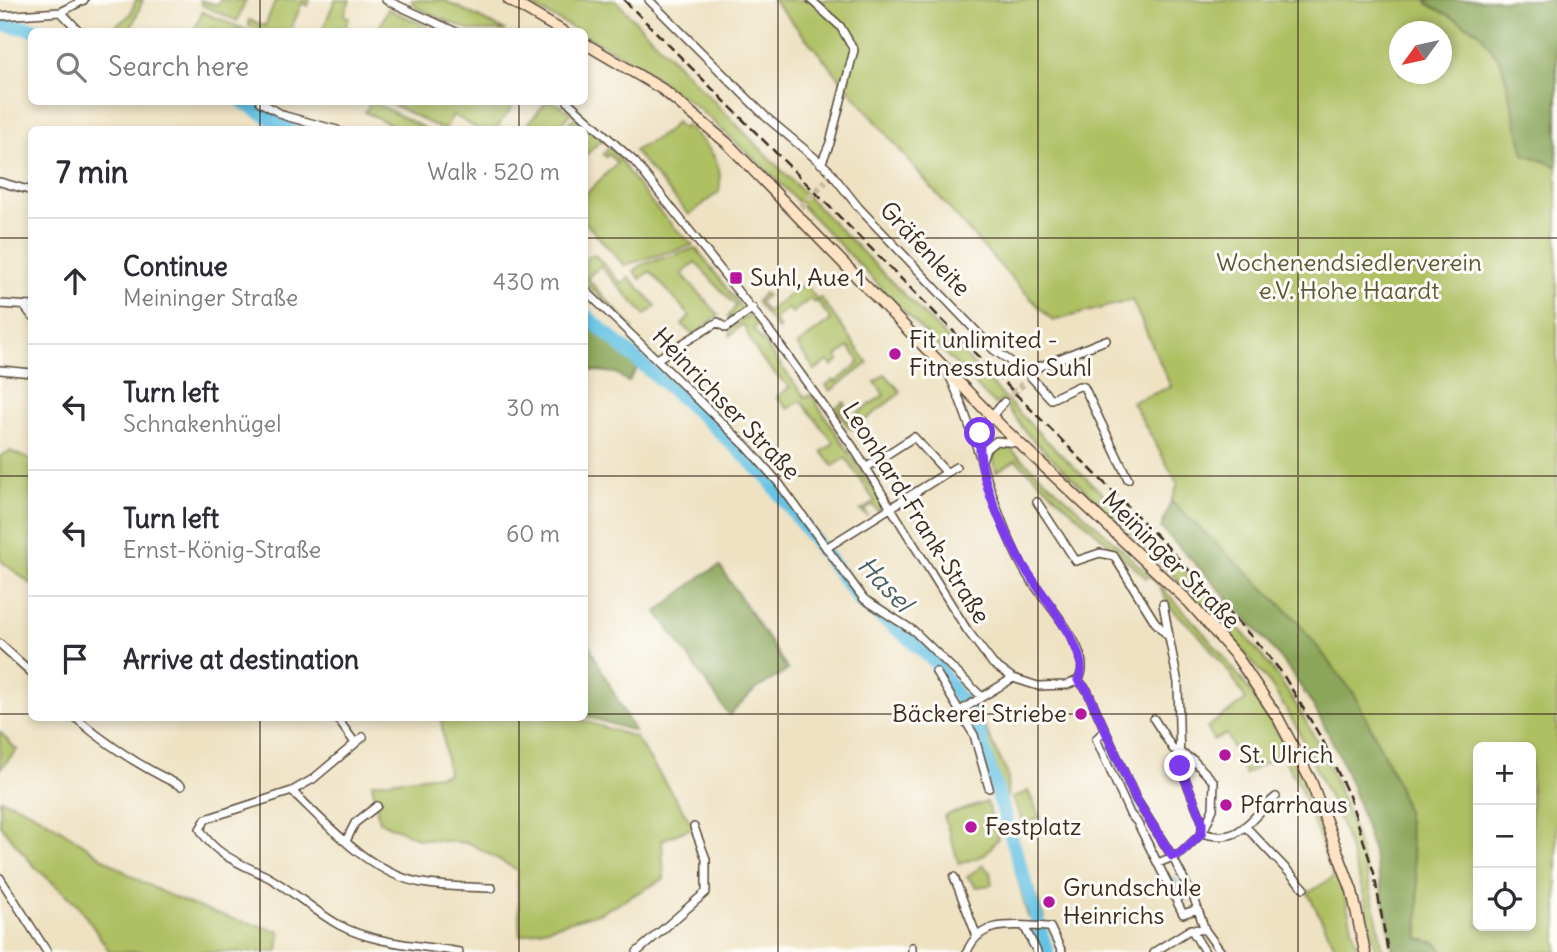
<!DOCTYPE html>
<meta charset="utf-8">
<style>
body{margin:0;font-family:Delius,sans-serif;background:#f2f2f3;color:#2b2b33}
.controls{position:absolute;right:21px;bottom:21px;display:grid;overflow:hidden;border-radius:10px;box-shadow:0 4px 10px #0003}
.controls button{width:63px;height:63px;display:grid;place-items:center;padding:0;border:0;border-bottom:2px solid #e1e1e2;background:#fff;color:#2b2b33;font:35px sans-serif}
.compass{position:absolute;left:1389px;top:21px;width:63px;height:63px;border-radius:50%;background:#fff;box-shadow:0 4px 10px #0003;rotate:237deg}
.stop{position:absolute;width:21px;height:21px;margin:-16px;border:5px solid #7c3aed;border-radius:50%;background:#fff}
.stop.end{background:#7c3aed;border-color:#fff;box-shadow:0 2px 7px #0008}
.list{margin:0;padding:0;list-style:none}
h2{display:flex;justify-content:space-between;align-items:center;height:91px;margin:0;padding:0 28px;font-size:30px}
h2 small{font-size:23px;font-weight:400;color:#7c7c81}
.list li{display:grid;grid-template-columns:46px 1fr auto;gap:21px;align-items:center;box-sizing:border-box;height:126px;padding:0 28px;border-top:2px solid #e1e1e2}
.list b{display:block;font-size:26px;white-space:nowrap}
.list p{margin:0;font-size:23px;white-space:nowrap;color:#7c7c81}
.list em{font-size:23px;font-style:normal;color:#7c7c81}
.icon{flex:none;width:38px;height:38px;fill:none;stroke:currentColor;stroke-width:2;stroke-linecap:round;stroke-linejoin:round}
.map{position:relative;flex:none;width:1557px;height:952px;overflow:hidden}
.search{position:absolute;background:#fff;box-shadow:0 4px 10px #0003;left:28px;top:28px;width:560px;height:77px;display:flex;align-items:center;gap:18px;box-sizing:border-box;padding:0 24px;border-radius:10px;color:#7c7c81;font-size:26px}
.panel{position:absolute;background:#fff;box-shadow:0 4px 10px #0003;left:28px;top:126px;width:560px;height:595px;border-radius:10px}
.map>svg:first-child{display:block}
.green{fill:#afc064;stroke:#757541;stroke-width:2;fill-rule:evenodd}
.forest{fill:#8ba65a;stroke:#63683c;stroke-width:2}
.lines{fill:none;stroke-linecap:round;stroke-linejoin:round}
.stream{stroke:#66c3e4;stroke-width:2.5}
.river{stroke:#66c3e4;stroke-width:14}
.street-tunnel{stroke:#cabda2;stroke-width:7;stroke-dasharray:7 3.5;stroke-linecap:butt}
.street-casing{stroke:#564637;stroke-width:10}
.secondary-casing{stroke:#564637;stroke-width:13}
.street{stroke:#fff;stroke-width:7}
.secondary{stroke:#fee4c5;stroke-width:10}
.rail{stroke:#3b2a1e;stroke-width:2.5;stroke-dasharray:10 5;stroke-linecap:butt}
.route{stroke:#7c3aed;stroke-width:9}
.grid{fill:none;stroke:#3b2a1e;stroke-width:2;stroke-opacity:0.55}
.poi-dot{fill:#b5179e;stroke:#fdfcf7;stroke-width:2.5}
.labels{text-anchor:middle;stroke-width:6;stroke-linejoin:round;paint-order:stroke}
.street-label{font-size:24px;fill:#3b2a1e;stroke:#fdfcf7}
.park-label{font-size:24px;fill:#5e5733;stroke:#fdfcf7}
.poi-label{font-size:24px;fill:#3b2a1e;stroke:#fdfcf7;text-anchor:start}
.water-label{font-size:26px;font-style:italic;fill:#4a6063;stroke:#fdfcf7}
</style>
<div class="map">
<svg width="1557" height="952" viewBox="0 0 1557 952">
<rect width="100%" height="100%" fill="#fdfcf7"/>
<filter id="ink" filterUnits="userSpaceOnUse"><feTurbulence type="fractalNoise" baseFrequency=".0143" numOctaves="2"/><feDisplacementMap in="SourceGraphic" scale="14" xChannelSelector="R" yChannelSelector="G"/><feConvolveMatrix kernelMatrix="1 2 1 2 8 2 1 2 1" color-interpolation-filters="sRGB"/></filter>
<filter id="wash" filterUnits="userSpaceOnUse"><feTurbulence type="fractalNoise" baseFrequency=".00686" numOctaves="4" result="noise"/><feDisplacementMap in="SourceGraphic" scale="28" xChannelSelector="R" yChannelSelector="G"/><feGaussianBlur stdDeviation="1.57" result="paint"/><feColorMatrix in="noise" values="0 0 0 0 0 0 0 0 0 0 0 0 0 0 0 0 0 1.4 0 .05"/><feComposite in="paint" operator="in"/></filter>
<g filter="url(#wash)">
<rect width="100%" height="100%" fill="#eee2c3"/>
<path class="green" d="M136,0H143L130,31H109L130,15Z
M200,0L217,5L220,0H246L237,21L202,5Z
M276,0H310L308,6L302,3L290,31H258L249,26V20L265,26Z
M335,0H350L344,15L349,18L344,31H322Z
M411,0H444L506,31H471L417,8Z
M521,0H615C725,114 837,226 948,339C981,371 1011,406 1044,438C1127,520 1225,596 1290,695C1340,772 1368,862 1383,952H1376L1364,895L1341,823L1297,728L1271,685L1213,614L1028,435L1002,400L994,404L774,177L699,109L637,64L585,35L584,32L578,31Z
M773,0H1427L1429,4L1479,32L1502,64L1524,153L1557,166V952H1445L1436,943L1419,939L1418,887L1406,810L1396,780L1355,695L1171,501L1178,484L1132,402L1171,387L1132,300L1053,321C953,221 867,107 773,0ZM1400,32H1442V74H1400ZM1478,747H1531V926H1478Z
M388,9L437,31H378Z
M202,12L249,31H221L213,28L210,31H194Z
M371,102H373L426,129H400L365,112Z
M388,102H516L495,130L478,129L453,115L445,129H441Z
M546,102H555L571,113L557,129H524Z
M575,117L606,143L600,141L585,156L584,130L569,123Z
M676,122L683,129L686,125C706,145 725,159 719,192L689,215L634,151L667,132Z
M610,147C622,160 626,171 636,183C653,206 672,226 693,245L624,265L585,222V195L617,163L609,154L606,157L603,154Z
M696,248L744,311L731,319L728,317L736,306L695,262L682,274L719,315L693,335L682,325L690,316L650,271L640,279L634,271L641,265Z
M594,254L622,284L629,277L656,306L645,315L600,266L587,278L634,330L585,283V259Z
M805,283L817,300L821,298L868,363L830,391L826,385L834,380L836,382L860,362L849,347L837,356L839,360L832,366L828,361L815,370L797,345L831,320L817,301L814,303L810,299L792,313L788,308L774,319L780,328L778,330L756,302L764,293L767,296L759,302L767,312Z
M750,315L758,325L753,329L805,397L811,395L885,507L878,511L873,505L865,510L867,515L860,511L875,502L846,458L833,466L822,452L834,443L801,401L788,409L777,397L790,387C770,371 752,352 745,326L741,325L730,336V328Z
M885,374L901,392L854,429L849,428L835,408L844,402L846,405L840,410L847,420L884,395L875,382Z
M1004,443C1122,549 1248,650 1312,800C1333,849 1346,900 1358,952H1338L1308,893L1334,877L1299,785L1281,754L1245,774L1226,734L1213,740L1207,727L1246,700L1230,673L1200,636L1169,606L1158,584L1150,575L1146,578L1016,460L996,472L992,451Z
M10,451L31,460V584L0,560V456Z
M974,705L1008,775L1007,800L1017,843L1044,918L1028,917L981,743L966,712Z
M441,718H575L635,737L694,827L662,840L664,879L602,912L520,936L517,870L469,843L419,839L379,821L372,783L448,774Z
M0,732L17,750L0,769Z
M1028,791L1040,817L1024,825L1012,798Z
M0,799C45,813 85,848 125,872C174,902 225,918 280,931L278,952H110L78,905L35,867L0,825Z
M987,802L998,838L985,855L959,864L944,816Z
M983,865L990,872L992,885L977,887L967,877Z"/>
<path class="forest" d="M1427,0H1557V166L1524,154L1502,63L1479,32L1428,4Z
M584,314L641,363L628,382L616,373L585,370Z
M1171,501L1294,617L1355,695L1396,780L1406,810L1418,887L1419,939L1436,943L1444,952H1393C1378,851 1349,748 1286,666C1248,617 1204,573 1161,528Z
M720,566L788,670L755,690L729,715L657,612L704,574Z
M584,636L634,731L585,716Z"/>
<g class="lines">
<path class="stream" d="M0,26L6,25
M1105,743L1138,813
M1174,878L1186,900"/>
<path class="river" d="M6,25L53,32
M243,102L291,130
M584,314L707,420L766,476L862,603L909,638L934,661L976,724L1047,952"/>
</g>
</g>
<g filter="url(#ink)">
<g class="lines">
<path class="street-tunnel" d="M801,207L826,181
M1004,402L1023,384"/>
<g class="street-casing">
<path id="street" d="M386,0L456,32
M649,0L766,117L828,169L859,208L994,350L1026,372
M811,0L840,26L854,50L830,143L821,164
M61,12L80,32
M0,16L61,12L84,0
M260,102L285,116L337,130
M568,102L635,162L774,337L853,447L967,630L993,664L1013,678L1038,686L1067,685L1078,680
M0,182L32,191
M584,289L747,447L778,482L864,599L914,631L982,697L1013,678
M0,304L32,306
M25,307L32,316
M657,359L718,322L726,328L753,308
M0,370L32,373
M1026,372L1106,340
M1030,376L1051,399L1079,386L1084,387L1128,479
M950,377C980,441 991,512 1026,573C1039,596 1098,653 1078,680
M979,445L982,428L1004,402
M982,460L986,449L996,441L1019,443
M867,467L914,437L946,472
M1037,502L1076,561L1100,553L1114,556L1155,622L1169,637L1178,683L1180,766L1202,821V833
M826,548L956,467
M1163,604L1169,636
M0,644L32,673
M936,672L974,735L989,788
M1078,680L1087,690L1136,799L1172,856L1195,901L1205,930L1221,952
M960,711L982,697
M76,718C108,746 143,768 181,786
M337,718L355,743
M1154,719L1173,749L1193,760L1214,782L1213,809L1204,830
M1105,730L1096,739L1130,814L1137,822L1183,914L1198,909
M363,737L313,779L292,791L206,819L200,829C214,855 242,864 268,877C293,891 314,911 339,925C374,944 420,945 459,952
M292,791C329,826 370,874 422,883C445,887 469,887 492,888
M1245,826L1304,888
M346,841L355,823L377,806
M1158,863L1180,854L1202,833C1242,845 1247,820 1276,797
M954,877L976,934
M0,878L47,952
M1024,926L1037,952
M1191,929L1205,952
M637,952L706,892V859L694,827
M912,952V947
M967,952C981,917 1018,926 1050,927L1062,952
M1154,952L1191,929L1205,930"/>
</g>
<g class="secondary-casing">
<path id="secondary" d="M509,0L564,32
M584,43L662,89L727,143L1002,427L1189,602L1237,657L1278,718L1311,781L1352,891L1365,952"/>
</g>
<use href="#street" class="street"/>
<use href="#secondary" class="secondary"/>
<path class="rail" d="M624,0L1158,537L1263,649L1282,673L1323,741L1349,796L1374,873L1388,952"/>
</g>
</g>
<g class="lines" filter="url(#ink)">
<path class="route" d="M980,433C976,472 999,520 1017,555C1029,581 1097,655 1078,680L1087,690L1136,799L1172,856L1180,854L1202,833V821L1180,766"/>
</g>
<path class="grid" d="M260,0V32M519,0V32M778,0V952M1038,0V952M1298,0V952M260,102V130M519,102V130M0,238H32M584,238H1557M0,476H32M584,476H1557M0,714H32M584,714H1557M260,718V952M519,718V952"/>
<g class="poi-dot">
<rect x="729" y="271" width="14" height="14" rx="3.5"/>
<circle cx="895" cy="354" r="7"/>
<circle cx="1081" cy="714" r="7"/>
<circle cx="1225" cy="755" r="7"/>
<circle cx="1226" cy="805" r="7"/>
<circle cx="971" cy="827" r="7"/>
<circle cx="1049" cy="902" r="7"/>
</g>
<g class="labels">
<g class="street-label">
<text transform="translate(925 249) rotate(47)" y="8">Gräfenleite</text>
<text transform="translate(726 404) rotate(46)" y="8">Heinrichser Straße</text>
<text transform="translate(916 513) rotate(58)" y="8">Leonhard-Frank-Straße</text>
<text transform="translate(1171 560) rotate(45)" y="8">Meininger Straße</text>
</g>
<g class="park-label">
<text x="1349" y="271">Wochenendsiedlerverein<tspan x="1349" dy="28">e.V. Hohe Haardt</tspan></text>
</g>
<g class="poi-label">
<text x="750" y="286">Suhl, Aue 1</text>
<text x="909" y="348">Fit unlimited -<tspan x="909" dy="28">Fitnesstudio Suhl</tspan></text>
<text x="1067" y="722" text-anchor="end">Bäckerei Striebe</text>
<text x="1239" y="763">St. Ulrich</text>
<text x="1240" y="813">Pfarrhaus</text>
<text x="985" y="835">Festplatz</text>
<text x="1063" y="896">Grundschule<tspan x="1063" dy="28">Heinrichs</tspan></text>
</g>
<g class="water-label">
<text transform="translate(885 584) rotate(46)" y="9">Hasel</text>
</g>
</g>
</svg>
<div class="controls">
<button>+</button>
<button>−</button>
<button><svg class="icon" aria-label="locate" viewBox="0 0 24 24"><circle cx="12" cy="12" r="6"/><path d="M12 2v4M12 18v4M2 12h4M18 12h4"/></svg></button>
</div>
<svg class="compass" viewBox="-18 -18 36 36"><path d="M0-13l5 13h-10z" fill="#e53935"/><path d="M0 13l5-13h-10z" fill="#7c7c81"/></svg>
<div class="stop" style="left:980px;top:433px"></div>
<div class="stop end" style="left:1180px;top:766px"></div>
<div class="search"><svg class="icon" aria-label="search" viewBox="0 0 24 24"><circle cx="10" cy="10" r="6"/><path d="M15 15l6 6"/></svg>Search here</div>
<section class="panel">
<h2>7 min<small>Walk · 520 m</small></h2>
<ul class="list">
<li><svg class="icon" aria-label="ahead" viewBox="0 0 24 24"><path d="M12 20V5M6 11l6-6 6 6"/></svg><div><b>Continue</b><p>Meininger Straße</p></div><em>430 m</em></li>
<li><svg class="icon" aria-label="left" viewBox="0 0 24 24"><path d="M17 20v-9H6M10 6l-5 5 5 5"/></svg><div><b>Turn left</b><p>Schnakenhügel</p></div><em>30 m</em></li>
<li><svg class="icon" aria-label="left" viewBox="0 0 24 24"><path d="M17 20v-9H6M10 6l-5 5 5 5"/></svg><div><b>Turn left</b><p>Ernst-König-Straße</p></div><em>60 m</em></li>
<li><svg class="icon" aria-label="arrive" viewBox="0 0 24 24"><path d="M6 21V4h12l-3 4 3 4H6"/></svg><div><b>Arrive at destination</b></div></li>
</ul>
</section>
</div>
